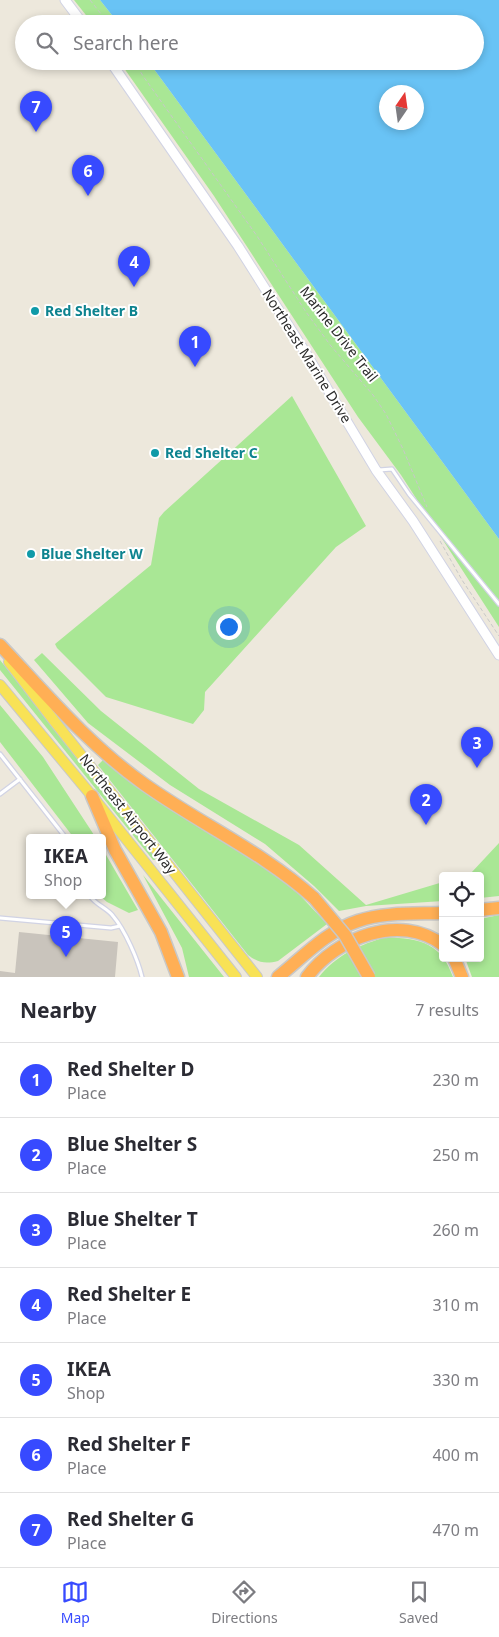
<!DOCTYPE html>
<style>
body{margin:0;font-family:"Noto Sans",sans-serif;background:#f7f7f7;color:#2b2b33}
.controls{position:absolute;right:15px;bottom:15px;display:grid;overflow:hidden;border-radius:5px;box-shadow:0 2px 8px #0003}
.controls button{width:45px;height:45px;display:grid;place-items:center;padding:0;border:0;border-bottom:1px solid #e1e1e2;background:#fff;color:#2b2b33;font:25px sans-serif}
.compass{position:absolute;left:379px;top:85px;width:45px;height:45px;border-radius:50%;background:#fff;box-shadow:0 2px 8px #0003;rotate:13deg}
.you{position:absolute;left:228px;top:626px;width:18px;height:18px;margin:-12px;border:4px solid #fff;border-radius:50%;background:#1a73e8;box-shadow:0 0 0 8px #1a73e833}
.badge{display:grid;place-items:center;width:32px;height:32px;border-radius:50%;background:#374aff;color:#fff;font-size:16px;font-weight:700}
.pin{position:absolute;translate:-50% -41px;filter:drop-shadow(0 1px 2px #0008)}
.pin::after{content:'';position:absolute;top:26px;width:18px;height:15px;background:inherit;clip-path:polygon(0 0,100% 0,50% 100%)}
.popup{position:absolute;left:26px;top:834px;width:80px;height:65px;box-sizing:border-box;display:grid;place-content:center;border-radius:5px;background:#fff;filter:drop-shadow(0 1px 4px #0005);font-size:16px;white-space:nowrap;color:#7c7c81}
.popup b{font-size:19px;color:#2b2b33}
.popup::after{content:'';position:absolute;left:50%;top:100%;margin-left:-10px;border:10px solid transparent;border-top-color:#fff}
.list{margin:0;padding:0;list-style:none}
h2{display:flex;justify-content:space-between;align-items:center;height:65px;margin:0;padding:0 20px;font-size:21px}
h2 small{font-size:16px;font-weight:400;color:#7c7c81}
.list li{display:grid;grid-template-columns:32px 1fr auto;gap:15px;align-items:center;box-sizing:border-box;height:75px;padding:0 20px;border-top:1px solid #e1e1e2}
.list b{display:block;font-size:19px;white-space:nowrap}
.list p{margin:0;font-size:16px;white-space:nowrap;color:#7c7c81}
.list em{font-size:16px;font-style:normal;color:#7c7c81}
.icon{flex:none;width:28px;height:28px;fill:none;stroke:currentColor;stroke-width:2;stroke-linecap:round;stroke-linejoin:round}
.map{position:relative;flex:none;width:499px;height:977px;overflow:hidden}
.search{position:absolute;background:#fff;box-shadow:0 2px 8px #0003;left:15px;right:15px;top:15px;height:55px;display:flex;align-items:center;gap:12px;box-sizing:border-box;padding:0 18px;border-radius:28px;color:#7c7c81;font-size:19px}
.sheet{height:590px;background:#fff}
nav{display:flex;justify-content:space-around;align-items:center;box-sizing:border-box;height:70px;border-top:1px solid #e1e1e2;background:#fff;font-size:14px;color:#7c7c81}
nav a{display:grid;justify-items:center;gap:2px}
nav .on{color:#374aff}
.map>svg:first-child{display:block}
.green{fill:#a9e795}
.water{fill:#69c3f5;fill-rule:evenodd}
.building{fill:#c9c4bc}
.lines{fill:none;stroke-linecap:round;stroke-linejoin:round}
.service-casing{stroke:#d1d3e4;stroke-width:5.5}
.secondary-casing{stroke:#d1d3e4;stroke-width:11}
.primary-casing{stroke:#c8c8c8;stroke-width:12}
.motorway-casing{stroke:#c8c8c8;stroke-width:15}
.path{stroke:#c8c8c8;stroke-width:1;stroke-dasharray:4 2.5;stroke-linecap:butt}
.service{stroke:#fff;stroke-width:3}
.secondary{stroke:#fff;stroke-width:9}
.primary{stroke:#f8e256;stroke-width:10}
.motorway{stroke:#ffaf55;stroke-width:12}
.motorway-bridge-casing{stroke:#c8c8c8;stroke-width:15;stroke-linecap:butt}
.motorway-bridge{stroke:#ffaf55;stroke-width:12}
.culture-dot{fill:#0f9aa8;stroke:#fff;stroke-width:2}
.labels{text-anchor:middle;stroke-width:4;stroke-linejoin:round;paint-order:stroke}
.culture-label{font-size:14px;font-weight:bold;fill:#0d838f;stroke:#fff;text-anchor:start}
.street-label{font-size:14px;fill:#2b2b2b;stroke:#fff}
</style>
<div class="map">
<svg width="499" height="977" viewBox="0 0 499 977">
<rect width="100%" height="100%" fill="#ede8dc"/>
<path class="green" d="M74,0H100L119,24H93Z
M119,61H148L499,539V627L401,475L358,417L214,196Z
M292,396L366,526L336,547L205,692L204,710L193,724L106,697L57,648L55,644L151,565L159,518L164,512Z
M42,653L101,711L199,789L299,845L366,905L443,882V901L366,906L339,911L314,886L265,844L170,785L88,723L34,660Z
M0,660L156,857L155,860H153L0,670Z
M0,705L43,757L96,838H74L0,742Z
M104,759L169,808L254,860L294,889L327,924L278,961C266,964 258,963 248,955L98,765Z
M499,843V896L480,898V876H463L471,873Z
M102,848L138,910L129,913L107,902L100,896H102Z
M143,875L224,977H189L182,948Z
M499,915V977H472L465,958H480V919Z
M387,937C421,939 441,943 453,977H319C336,955 361,944 387,937Z"/>
<path class="water" d="M100,0H499V539L148,61H475V24H119ZM386,92H416V122H386Z"/>
<path class="building" d="M19,932L118,942L115,977H0V971L15,973Z"/>
<g class="lines">
<g class="service-casing">
<path id="service" d="M379,470L392,469L409,494L499,604
M0,754L66,838
M0,794L20,779
M90,896C96,905 107,908 113,916C125,930 138,960 142,977
M0,918L111,928L120,926"/>
</g>
<g class="secondary-casing">
<path id="secondary" d="M65,0L83,24
M110,61L238,246L307,355L376,470L413,521L499,655"/>
</g>
<g class="primary-casing">
<path id="primary" d="M9,662L55,722L257,977
M0,685L92,796L236,977"/>
</g>
<g class="motorway-casing">
<path id="motorway" d="M0,645C46,694 89,745 144,784C200,824 263,852 314,898
M92,796L115,850L161,932L178,977
M480,910L499,908
M454,958L462,977
M278,977C303,957 327,931 358,921C385,912 414,914 443,913
M307,977C336,938 400,912 443,945"/>
</g>
<path class="path" d="M90,0L109,24
M134,61L143,76L257,236L306,312L331,346L373,395L386,414L403,449L427,507
M440,541L462,580L499,636"/>
<use href="#service" class="service"/>
<use href="#secondary" class="secondary"/>
<use href="#primary" class="primary"/>
<use href="#motorway" class="motorway"/>
<g class="motorway-bridge-casing">
<path id="motorway-bridge" d="M314,898L345,935L369,977"/>
</g>
<use href="#motorway-bridge" class="motorway-bridge"/>
</g>
<g class="culture-dot">
<circle cx="35" cy="311" r="5"/>
<circle cx="155" cy="453" r="5"/>
<circle cx="31" cy="554" r="5"/>
</g>
<g class="labels">
<g class="culture-label">
<text x="45" y="316">Red Shelter B</text>
<text x="165" y="458">Red Shelter C</text>
<text x="41" y="559">Blue Shelter W</text>
</g>
<g class="street-label">
<text transform="translate(339 334) rotate(52)" y="5">Marine Drive Trail</text>
<text transform="translate(307 356) rotate(58)" y="5">Northeast Marine Drive</text>
<text transform="translate(128 814) rotate(52)" y="5">Northeast Airport Way</text>
</g>
</g>
</svg>
<div class="controls">
<button><svg class="icon" aria-label="locate" viewBox="0 0 24 24"><circle cx="12" cy="12" r="6"/><path d="M12 2v4M12 18v4M2 12h4M18 12h4"/></svg></button>
<button><svg class="icon" aria-label="layers" viewBox="0 0 24 24"><path d="M12 4l9 5-9 5-9-5zM3 14l9 5 9-5"/></svg></button>
</div>
<svg class="compass" viewBox="-18 -18 36 36"><path d="M0-13l5 13h-10z" fill="#e53935"/><path d="M0 13l5-13h-10z" fill="#7c7c81"/></svg>
<div class="you"></div>
<div class="pin badge" style="left:195px;top:367px">1</div>
<div class="pin badge" style="left:426px;top:825px">2</div>
<div class="pin badge" style="left:477px;top:768px">3</div>
<div class="pin badge" style="left:134px;top:287px">4</div>
<div class="pin badge" style="left:66px;top:957px">5</div>
<div class="popup"><b>IKEA</b>Shop</div>
<div class="pin badge" style="left:88px;top:196px">6</div>
<div class="pin badge" style="left:36px;top:132px">7</div>
<div class="search"><svg class="icon" aria-label="search" viewBox="0 0 24 24"><circle cx="10" cy="10" r="6"/><path d="M15 15l6 6"/></svg>Search here</div>
</div>
<section class="sheet">
<h2>Nearby<small>7 results</small></h2>
<ul class="list">
<li><span class="badge">1</span><div><b>Red Shelter D</b><p>Place</p></div><em>230 m</em></li>
<li><span class="badge">2</span><div><b>Blue Shelter S</b><p>Place</p></div><em>250 m</em></li>
<li><span class="badge">3</span><div><b>Blue Shelter T</b><p>Place</p></div><em>260 m</em></li>
<li><span class="badge">4</span><div><b>Red Shelter E</b><p>Place</p></div><em>310 m</em></li>
<li><span class="badge">5</span><div><b>IKEA</b><p>Shop</p></div><em>330 m</em></li>
<li><span class="badge">6</span><div><b>Red Shelter F</b><p>Place</p></div><em>400 m</em></li>
<li><span class="badge">7</span><div><b>Red Shelter G</b><p>Place</p></div><em>470 m</em></li>
</ul>
</section>
<nav>
<a class="on"><svg class="icon" aria-label="map" viewBox="0 0 24 24"><path d="M3 6l6-2 6 2 6-2v14l-6 2-6-2-6 2zM9 4v14M15 6v14"/></svg>Map</a>
<a><svg class="icon" aria-label="directions" viewBox="0 0 24 24"><path d="M12 3l9 9-9 9-9-9zM9 14v-3h6M13 9l2 2-2 2"/></svg>Directions</a>
<a><svg class="icon" aria-label="saved" viewBox="0 0 24 24"><path d="M7 4h10v16l-5-4-5 4z"/></svg>Saved</a>
</nav>
